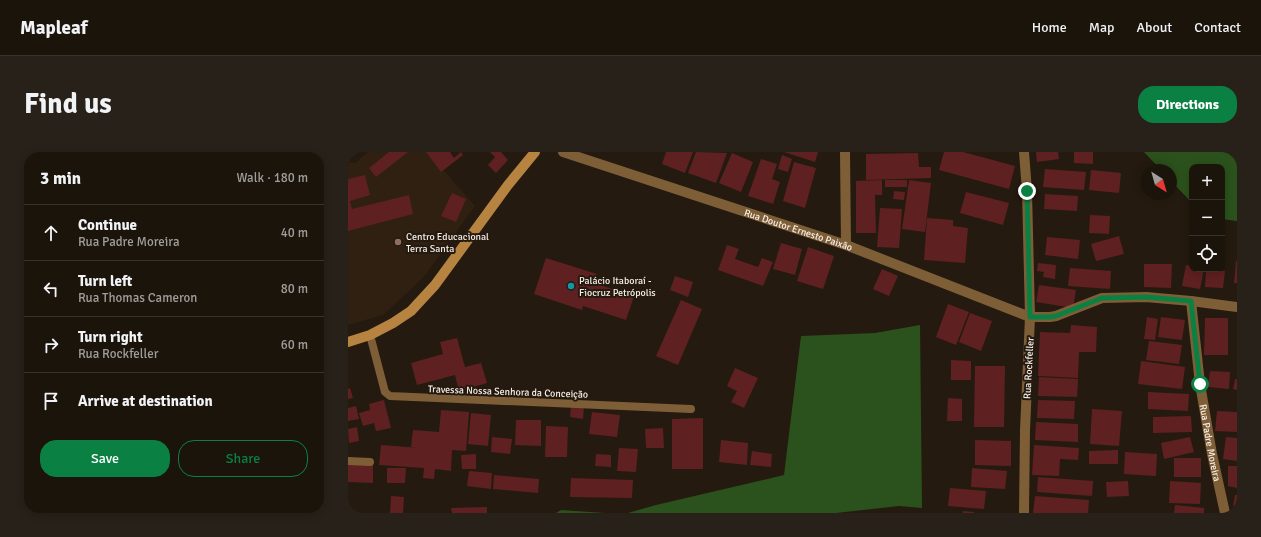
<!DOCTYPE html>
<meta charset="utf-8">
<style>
body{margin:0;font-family:Signika,sans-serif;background:#282119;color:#f1f3f6}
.controls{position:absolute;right:12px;top:12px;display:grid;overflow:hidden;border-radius:8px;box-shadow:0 2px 10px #0003}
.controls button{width:36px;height:36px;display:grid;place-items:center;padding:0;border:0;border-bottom:1px solid #39332c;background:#1b140b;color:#f1f3f6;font:20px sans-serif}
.compass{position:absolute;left:793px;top:12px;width:36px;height:36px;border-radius:50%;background:#1b140b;box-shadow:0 2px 10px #0003;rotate:143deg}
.stop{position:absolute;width:12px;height:12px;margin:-9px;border:3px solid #0b8043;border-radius:50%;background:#fff}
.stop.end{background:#0b8043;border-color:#fff;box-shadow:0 1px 4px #0008}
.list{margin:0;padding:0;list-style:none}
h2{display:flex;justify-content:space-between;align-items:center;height:52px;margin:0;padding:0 16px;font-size:17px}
h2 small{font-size:13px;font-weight:400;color:#a09e9d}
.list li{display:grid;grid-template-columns:26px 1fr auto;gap:12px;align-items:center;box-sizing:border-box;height:56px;padding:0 16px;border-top:1px solid #39332c}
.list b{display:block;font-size:15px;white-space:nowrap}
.list p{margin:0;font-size:13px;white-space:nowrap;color:#a09e9d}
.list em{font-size:13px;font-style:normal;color:#a09e9d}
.actions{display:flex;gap:8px;padding:12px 16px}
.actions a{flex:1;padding:9px 0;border:1px solid #0b8043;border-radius:16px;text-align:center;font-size:14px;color:#0b8043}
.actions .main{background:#0b8043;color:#fff}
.icon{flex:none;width:22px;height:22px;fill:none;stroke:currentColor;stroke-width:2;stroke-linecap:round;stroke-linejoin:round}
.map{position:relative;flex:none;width:889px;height:361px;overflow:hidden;border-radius:16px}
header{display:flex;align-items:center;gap:24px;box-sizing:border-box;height:56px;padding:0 20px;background:#1b140b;border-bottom:1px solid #39332c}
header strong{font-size:19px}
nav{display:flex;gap:22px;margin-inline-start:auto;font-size:14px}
.intro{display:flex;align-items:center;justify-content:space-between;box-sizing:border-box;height:96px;padding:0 24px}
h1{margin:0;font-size:28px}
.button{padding:10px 18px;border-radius:16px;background:#0b8043;color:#fff;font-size:14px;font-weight:700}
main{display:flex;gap:24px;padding:0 24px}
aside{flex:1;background:#1b140b;border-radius:16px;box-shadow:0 2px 10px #0003}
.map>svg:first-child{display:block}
.built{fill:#2f2011}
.forest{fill:#2b521c}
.building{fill:#5f2021}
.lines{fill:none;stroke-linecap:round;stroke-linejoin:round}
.lane{stroke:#7e5e37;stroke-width:8}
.street{stroke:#7e5e37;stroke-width:10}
.secondary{stroke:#b68341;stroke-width:10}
.route{stroke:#0b8043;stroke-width:5}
.education-dot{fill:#8d6e63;stroke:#241a0f;stroke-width:1.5}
.culture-dot{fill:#0f9aa8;stroke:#241a0f;stroke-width:1.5}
.labels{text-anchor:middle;stroke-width:4;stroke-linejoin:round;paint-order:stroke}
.street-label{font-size:10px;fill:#f6eee7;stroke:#241a0f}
.poi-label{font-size:10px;fill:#f6eee7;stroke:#241a0f;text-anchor:start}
</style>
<header>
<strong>Mapleaf</strong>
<nav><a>Home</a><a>Map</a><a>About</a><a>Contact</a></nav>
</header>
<div class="intro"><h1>Find us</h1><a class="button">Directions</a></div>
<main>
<aside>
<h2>3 min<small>Walk · 180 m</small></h2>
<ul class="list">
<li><svg class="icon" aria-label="ahead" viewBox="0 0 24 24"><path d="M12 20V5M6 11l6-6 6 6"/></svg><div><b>Continue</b><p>Rua Padre Moreira</p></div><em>40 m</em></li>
<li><svg class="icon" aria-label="left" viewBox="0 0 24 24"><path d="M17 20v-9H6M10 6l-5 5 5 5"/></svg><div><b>Turn left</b><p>Rua Thomas Cameron</p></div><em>80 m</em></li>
<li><svg class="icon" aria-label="right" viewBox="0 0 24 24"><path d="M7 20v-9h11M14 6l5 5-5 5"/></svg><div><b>Turn right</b><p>Rua Rockfeller</p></div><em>60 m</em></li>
<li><svg class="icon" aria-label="arrive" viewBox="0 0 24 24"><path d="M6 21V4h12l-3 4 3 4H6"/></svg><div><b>Arrive at destination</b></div></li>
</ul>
<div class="actions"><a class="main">Save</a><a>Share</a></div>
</aside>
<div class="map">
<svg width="889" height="361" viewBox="0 0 889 361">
<rect width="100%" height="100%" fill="#241a0f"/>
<path class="built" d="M20,0H80L127,54L75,126L35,163L0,173V11H7Z"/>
<path class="forest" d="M796,0H889V69L874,67V15H844V51L823,29V18H813Z
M572,173L574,356L551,354L488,361H280L308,353L436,323L453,184L527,181Z
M213,358L257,361H208Z"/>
<path class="building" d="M41,0H60L28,25L21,16Z
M78,0H102L106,6L113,0L115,3L93,20Z
M142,0H153L160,8L148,21L140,13L147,5Z
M318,0H345L337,21L314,12Z
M348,0L379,1L368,31L340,21Z
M436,0H470L467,10Z
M596,0H615L667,14L661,37L591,18Z
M688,0H710L711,7L689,10Z
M726,0H745V12L726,11Z
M384,1L405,10L393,40L371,31Z
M570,1L571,15H583V26L518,28V2Z
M434,3L444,7L440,20L430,17Z
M413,7L429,12L424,27L432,30L425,52L400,44Z
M446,10L468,16L457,56L435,49Z
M697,17L738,20L736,38L695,35Z
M743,18L773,21L771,41L741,38Z
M17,23L22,43L2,49L4,57L61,43L65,62L0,79V27Z
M534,28V43H527L528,81H508V29Z
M537,28H559V35H537Z
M561,28L583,31L577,80L554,77Z
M546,39L557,40L556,48L545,47Z
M618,40L661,51L655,73L612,61Z
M104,41L118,47L108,70L93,64Z
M697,42L730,44L729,59L696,57Z
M532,56L554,57L551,96L529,95Z
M742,63L762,64L761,82L741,81Z
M579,66L605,68V74L620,76L617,111L576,108Z
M771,84L776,102L748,109L743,92Z
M699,85L732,88L730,107L697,103Z
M433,91L454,97L447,123L425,117Z
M379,93L391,97L387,107L410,115L414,106L425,110L415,134L370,118Z
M460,95L486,104L475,137L449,129Z
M198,106L249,122L246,131L286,144L278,168L235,154L234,158L186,142Z
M888,109H889V131H886Z
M690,111L708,113L707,127L695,125L696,120L689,119Z
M796,112H824L823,136L796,135Z
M838,113L844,114V117H856L852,137L834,134Z
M722,116L763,119L762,137L720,134Z
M534,117L550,124L541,144L525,137Z
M858,118L877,119L875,136L857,135Z
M327,124L345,130L340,145L322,138Z
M691,133L728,138L725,156L688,150Z
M333,148L354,157L330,213L308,204Z
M600,152L621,160L608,193L588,185Z
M622,161L644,169L633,199L611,190Z
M799,165L810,167L807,188L796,187Z
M813,165L837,168L834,188L810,185Z
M857,166H880V203H856Z
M723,173L749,175L748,200H731L730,226L690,224L692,180L722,181Z
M109,186L117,215L133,211L139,231L111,239L107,223L69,233L63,211L95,202L92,190Z
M801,189L834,193L831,212L798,208Z
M603,208L623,209V228H603Z
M793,209L837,215L834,237L790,232Z
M627,214H657L656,275H626Z
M387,216L410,226L396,256L383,250L389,239L379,234Z
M862,219L882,220L881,237L860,235Z
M691,225L730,227L729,245L690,244Z
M887,227H889V238L885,237Z
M2,236L5,246L0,247V237Z
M800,240L841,242L840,259L800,257Z
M600,246L614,247V269H599Z
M36,248L43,276L28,279L26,271L15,274L11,261L22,258L21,252Z
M690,248L727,249L726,267L689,266Z
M223,252L236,254L235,267L222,265Z
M8,254L11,267L0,269V256Z
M744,257L774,259L771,294L742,292Z
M93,258L121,260L118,299L104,298L103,319L87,317L86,327L75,326L76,316L31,313L33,293L72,296L63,295L65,278L91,280Z
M869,259L889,260V280L867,279Z
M244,260L272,263L269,285L241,282Z
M123,261L143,263L140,294L120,292Z
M843,264L844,280L805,281V265Z
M355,266V317H324V267Z
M168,268H193V294L167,293Z
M688,270L730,272V290L687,288Z
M198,274L220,275L219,305H197Z
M9,275L11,289L1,291L0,277Z
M315,276L316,296H298L297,277Z
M144,285L164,287L162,302L143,300Z
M842,285L846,300L816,307L813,291Z
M878,285L889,286V309L875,307Z
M373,288L400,291L399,313L371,310Z
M627,288L663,289V314L627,313Z
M686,293L731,296L730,308L712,307L711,324L684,323Z
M271,296L290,297L288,320L269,319Z
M770,298V312H741V299Z
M404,299L424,302L423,315L402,313Z
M777,300L809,302L808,324L776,322Z
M128,302V317H114L113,303Z
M248,302L263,303V315L247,314Z
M826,306H853V325H826Z
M0,312L25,313V331L0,330Z
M880,314H889V336L880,334Z
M39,316H58L57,331H39Z
M624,316L659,319L657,337L623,335Z
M121,319L144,321L143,337L119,334Z
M146,323L191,327L190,341L145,337Z
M690,325L745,329L744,344L689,340Z
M223,326L285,328L284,346L222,345Z
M780,329L781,344L759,345L758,330Z
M822,329L853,331L852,352L821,351Z
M602,336L638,339L636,357L600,354Z
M887,343H889V355L885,354Z
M43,344L56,345L55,361H42Z
M687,344L741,348L740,361H685Z
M827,353L856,356V361H826Z
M139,355V361H104L103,356Z
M615,359L626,360V361H615Z"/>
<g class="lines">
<path class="lane" d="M22,183L37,240L42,244L343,257
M0,309L22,310"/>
<g class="street">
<path id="s1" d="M215,0L498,93L682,165H702L708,164L754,146L798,145L843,149L889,155"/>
<path d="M497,0L498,93"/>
<path d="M676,0L679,39L682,165L677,278L676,361"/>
<path id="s2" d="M843,149L852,232L864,302L877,361"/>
</g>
<path class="secondary" d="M0,190L22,183L45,171L63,159L87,133L160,33L187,0"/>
</g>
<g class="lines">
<path class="route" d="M679,39L682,165H702L708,164L754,146L798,145L843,149L852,232"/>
</g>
<circle class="education-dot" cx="50" cy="90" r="4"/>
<circle class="culture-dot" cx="223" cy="134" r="4"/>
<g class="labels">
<g class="street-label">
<text dy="4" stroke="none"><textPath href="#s1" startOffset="248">Rua Doutor Ernesto Paixão</textPath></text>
<text transform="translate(680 216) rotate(-87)" y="4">Rua Rockfeller</text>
<text transform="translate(160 239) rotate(2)" y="4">Travessa Nossa Senhora da Conceição</text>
<text dy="4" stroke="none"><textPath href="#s2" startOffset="143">Rua Padre Moreira</textPath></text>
</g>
<g class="poi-label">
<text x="58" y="88">Centro Educacional<tspan x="58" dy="12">Terra Santa</tspan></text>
<text x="231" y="132">Palácio Itaboraí -<tspan x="231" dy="12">Fiocruz Petrópolis</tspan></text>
</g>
</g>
</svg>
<div class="controls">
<button>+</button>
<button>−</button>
<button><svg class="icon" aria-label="locate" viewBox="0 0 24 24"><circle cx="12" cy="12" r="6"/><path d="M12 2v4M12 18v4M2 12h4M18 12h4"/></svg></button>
</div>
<svg class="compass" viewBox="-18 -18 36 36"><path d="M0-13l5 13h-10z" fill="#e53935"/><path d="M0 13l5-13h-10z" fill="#a09e9d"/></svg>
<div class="stop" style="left:852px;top:232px"></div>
<div class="stop end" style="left:679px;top:39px"></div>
</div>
</main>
